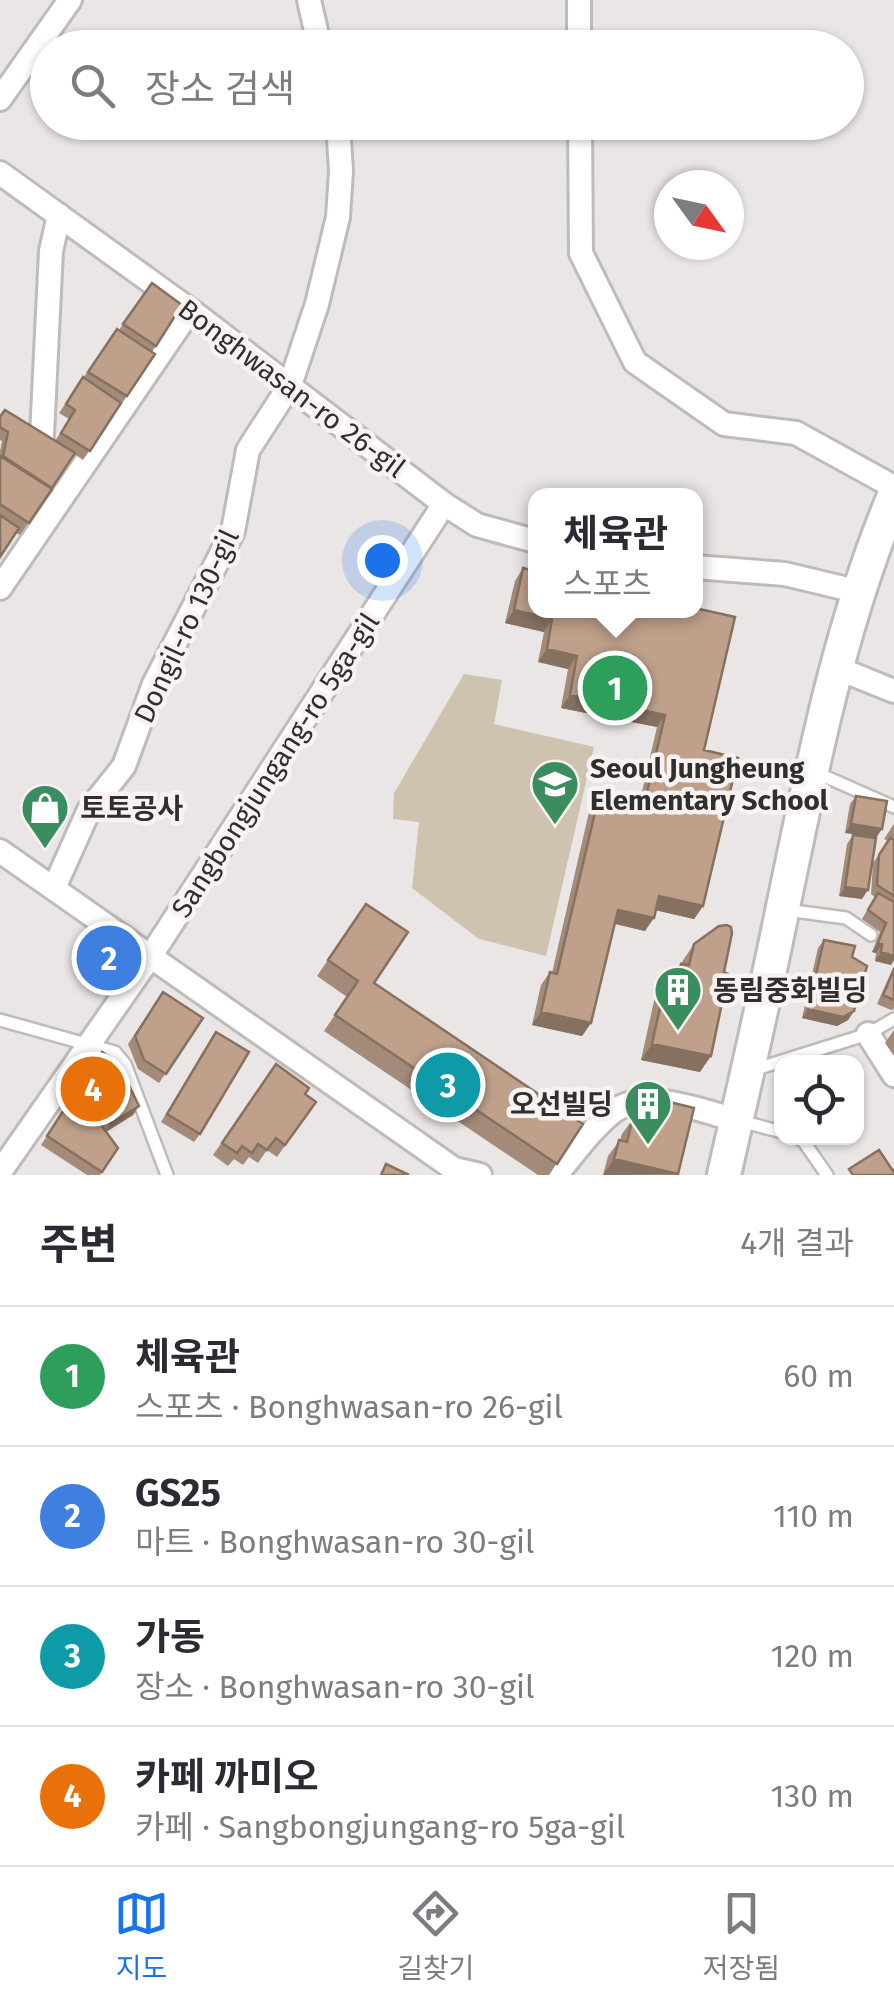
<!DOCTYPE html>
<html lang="ko">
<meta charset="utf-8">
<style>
body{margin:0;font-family:"Fira Sans","Noto Sans KR",sans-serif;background:#f2f2f3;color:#2b2b33}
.controls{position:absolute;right:30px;bottom:30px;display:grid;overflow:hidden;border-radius:20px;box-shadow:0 2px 8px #0004}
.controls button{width:90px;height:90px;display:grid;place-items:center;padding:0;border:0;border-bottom:2px solid #e1e1e2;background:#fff;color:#2b2b33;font:50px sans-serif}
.compass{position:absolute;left:654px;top:170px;width:90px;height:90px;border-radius:50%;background:#fff;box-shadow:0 2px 8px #0004;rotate:123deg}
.you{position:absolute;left:382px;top:560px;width:35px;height:35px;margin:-25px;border:8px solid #fff;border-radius:50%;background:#1a73e8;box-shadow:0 0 0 15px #1a73e833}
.badge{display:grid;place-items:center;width:65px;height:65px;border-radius:50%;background:#1a73e8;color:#fff;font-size:32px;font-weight:700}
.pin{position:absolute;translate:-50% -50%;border:5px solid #fff;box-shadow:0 2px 10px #0006}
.popup{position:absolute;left:528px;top:488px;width:175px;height:130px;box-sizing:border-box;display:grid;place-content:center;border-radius:20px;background:#fff;filter:drop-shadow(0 2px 8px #0005);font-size:32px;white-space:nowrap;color:#7c7c81}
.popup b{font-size:38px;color:#2b2b33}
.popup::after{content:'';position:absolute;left:50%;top:100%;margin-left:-20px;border:20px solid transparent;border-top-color:#fff}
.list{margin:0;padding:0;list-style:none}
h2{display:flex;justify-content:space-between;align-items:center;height:130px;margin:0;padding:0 40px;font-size:42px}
h2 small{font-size:32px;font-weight:400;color:#7c7c81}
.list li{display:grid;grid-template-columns:65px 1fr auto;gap:30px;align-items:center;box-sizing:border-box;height:140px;padding:0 40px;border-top:2px solid #e1e1e2}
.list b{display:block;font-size:38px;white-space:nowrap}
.list p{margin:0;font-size:32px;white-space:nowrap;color:#7c7c81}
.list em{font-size:32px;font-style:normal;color:#7c7c81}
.icon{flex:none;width:55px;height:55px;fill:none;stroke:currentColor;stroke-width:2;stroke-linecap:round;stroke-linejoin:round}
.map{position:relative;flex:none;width:894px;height:1175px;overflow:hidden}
.search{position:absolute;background:#fff;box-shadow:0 2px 8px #0004;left:30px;right:30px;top:30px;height:110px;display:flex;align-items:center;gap:25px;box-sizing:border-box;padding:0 35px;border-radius:55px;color:#7c7c81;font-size:38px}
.sheet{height:690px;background:#fff}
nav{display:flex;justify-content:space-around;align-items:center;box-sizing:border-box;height:140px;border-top:2px solid #e1e1e2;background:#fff;font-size:28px;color:#7c7c81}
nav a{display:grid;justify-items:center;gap:5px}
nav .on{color:#1a73e8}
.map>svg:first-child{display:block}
.green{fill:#cdc3af}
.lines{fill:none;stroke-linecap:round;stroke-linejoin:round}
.service-casing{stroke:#bfbbb9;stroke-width:16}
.minor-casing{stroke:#bfbbb9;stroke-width:28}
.secondary-casing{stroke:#bfbbb9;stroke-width:38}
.service{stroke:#fff;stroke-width:11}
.minor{stroke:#fff;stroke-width:22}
.secondary{stroke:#fff;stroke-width:32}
.wall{fill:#a48a78}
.shaded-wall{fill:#867161}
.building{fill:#bfa18b;stroke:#867161;stroke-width:2.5}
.labels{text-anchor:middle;stroke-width:9;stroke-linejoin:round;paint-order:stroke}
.street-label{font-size:28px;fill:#312f2e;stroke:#f8f3f2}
.poi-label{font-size:28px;font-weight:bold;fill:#312f2e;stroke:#f8f3f2;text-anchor:start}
</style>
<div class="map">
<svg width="894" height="1175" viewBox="0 0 894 1175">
<rect width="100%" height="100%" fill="#eae6e5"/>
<path class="green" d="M464,674L502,680L494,724L594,747L546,956L479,939L412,888L419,822L393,819L394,793Z"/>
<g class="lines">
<g class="service-casing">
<path id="service" d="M815,772L894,807
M786,910L846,918L871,935
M0,1020L115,1052L125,1064L167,1175
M753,1070L868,1034L894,1019
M740,1121L782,1132
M799,1138L804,1142L827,1175"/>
</g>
<g class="minor-casing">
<path id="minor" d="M309,0L320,48
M579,0V48
M0,99L70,0
M580,122L581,253L635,362L724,424L796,433L894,487
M0,173L190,310L444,504L477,525L535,541
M42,435L51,251L59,215
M695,567L785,574L860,592
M0,588L190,310
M837,668L894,691
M0,851L454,1169L480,1175
M54,888L89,810L124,766L154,684L233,531L248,450L290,385L317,304L338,217L341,171L338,122
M868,1034L894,1075
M0,1172L150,957L444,504
M556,1175C574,1154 592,1128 614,1111C646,1088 702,1111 736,1120"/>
</g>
<g class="secondary-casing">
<path id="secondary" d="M724,1175C744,1086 765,997 783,907C812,768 839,627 894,496"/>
</g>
<use href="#service" class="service"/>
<use href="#minor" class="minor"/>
<use href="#secondary" class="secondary"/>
</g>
<path class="wall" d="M152,283L182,305L152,352L127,396L83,460L74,454L20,535L16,533L0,557V451L2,441L0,440V417L55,441L69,419L59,413L117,329L119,330Z
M523,568L695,610L704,750L703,906L694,919L656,910L645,931L614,924L591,1023L582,1036L532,1025L541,985L550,972L552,973L589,812L598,800L638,809L657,727L561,708L568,669L538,662L544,632L505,623L515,581Z
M856,796L882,829L845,833L850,804Z
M894,824V960L891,965L875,961L876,953L872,952L880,932L862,919L875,897L871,894L873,863L888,841L884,839Z
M853,835L862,899L839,896L847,844Z
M366,904L374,983L583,1124L549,1175H538L324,1031L347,997L317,976Z
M824,940L852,957L854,1011L848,1020L837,1026L802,1018L818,948Z
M694,944L700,1072L641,1060L654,1001L665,985L669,986L670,980Z
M894,966V1009L891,1010L877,1004Z
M163,992L203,1018L159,1083L138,1069L128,1044Z
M894,1030V1056L885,1043Z
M216,1032L200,1134L194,1142L161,1122Z
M102,1052L133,1115L106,1132L118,1148L100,1175H87L41,1145L69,1102L97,1120L84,1097L77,1091Z
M276,1064L305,1094L316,1102L277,1157L267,1150L258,1163L249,1157L243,1165L234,1159L228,1166L213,1155Z
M645,1096L678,1175H603L608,1156L620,1140L622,1134L632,1120L633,1112Z"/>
<path class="shaded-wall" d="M514,610L552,619L544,632L505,623Z
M547,649L577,656L568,669L538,662Z
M570,695L665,715L657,727L561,708Z
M851,824L882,829L876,838L845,833Z
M845,887L868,890L862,899L839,896Z
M659,896L703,906L694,919L650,909Z
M618,910L654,918L645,931L609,922Z
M878,943L882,944L876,953L872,952Z
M881,952L894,956V960L891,965L875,961Z
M808,1009L854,1011L848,1020L837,1026L802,1018Z
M541,1012L591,1023L582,1036L532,1025Z
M652,1044L711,1056L700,1072L641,1060Z
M139,1106L133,1115L104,1133L110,1124Z
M614,1159L678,1174L603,1175Z"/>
<path class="building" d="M152,283L182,305L156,346L123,324Z
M117,329L155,354L127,396L88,372Z
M83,377L121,403L90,451L61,433L75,410L66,404Z
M5,410L75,453L52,488L3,456L8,432L0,427V417Z
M0,456L52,489L29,523L0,504Z
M0,515L19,528L0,557Z
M523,568L535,571V610H695V608L735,617L704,750L738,758L703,906L659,896L654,918L618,910L591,1023L541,1012L550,972L557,974L598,800L643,810L665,715L570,695L577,656L547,649L552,619L514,610Z
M856,796L887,801L882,829L851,824Z
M853,835L876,838L868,890L845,887Z
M890,838L894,840V896L877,885L879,855Z
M878,893L894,902V956L881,952L882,944L878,943L886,923L868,910Z
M366,904L408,932L374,983L583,1124L557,1164L335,1015L358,981L328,960Z
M727,925L731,927L732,933L724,972L728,974L711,1056L652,1044L665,985L676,987L681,964L689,965L694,944L719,926Z
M824,940L855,946L852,957L867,966L854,1011L843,1017L808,1009Z
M894,969V1000L883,995Z
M163,992L203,1018L166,1074L144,1060L135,1036Z
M216,1032L249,1052L200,1134L167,1114Z
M102,1052L118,1063L139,1106L110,1124L90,1088L83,1082Z
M276,1064L309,1088L305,1094L316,1102L285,1145L276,1138L267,1150L258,1144L252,1153L242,1146L237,1153L222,1143Z
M645,1096L694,1108L678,1174L614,1159L619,1140L627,1142L633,1118L639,1120Z
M69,1102L98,1121L118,1148L102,1172L47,1136Z
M879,1150L893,1171L894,1170V1175H853L849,1169Z
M386,1164L409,1175H381Z"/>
<defs>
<g id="school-pin" transform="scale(2.5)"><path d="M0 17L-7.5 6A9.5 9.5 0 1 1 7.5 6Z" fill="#3a8d5f" stroke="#f8f3f2"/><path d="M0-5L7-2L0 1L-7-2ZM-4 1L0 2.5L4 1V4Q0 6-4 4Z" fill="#fff"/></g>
<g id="shop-pin" transform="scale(2.5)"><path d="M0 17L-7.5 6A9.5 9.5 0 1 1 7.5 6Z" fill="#3a8d5f" stroke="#f8f3f2"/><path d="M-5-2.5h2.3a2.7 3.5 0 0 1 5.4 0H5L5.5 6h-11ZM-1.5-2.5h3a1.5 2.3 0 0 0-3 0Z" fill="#fff"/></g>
<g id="building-pin" transform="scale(2.5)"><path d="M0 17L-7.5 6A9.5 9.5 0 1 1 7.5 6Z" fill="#3a8d5f" stroke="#f8f3f2"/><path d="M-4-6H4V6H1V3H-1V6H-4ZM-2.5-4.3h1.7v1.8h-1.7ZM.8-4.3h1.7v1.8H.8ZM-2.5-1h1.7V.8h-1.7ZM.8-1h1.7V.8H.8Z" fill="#fff"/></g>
</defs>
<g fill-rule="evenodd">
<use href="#school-pin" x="555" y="784"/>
<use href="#shop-pin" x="45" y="808"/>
<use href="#building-pin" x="678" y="990"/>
<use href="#building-pin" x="648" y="1104"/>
</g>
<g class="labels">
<g class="street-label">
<text transform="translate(292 388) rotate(37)" y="10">Bonghwasan-ro 26-gil</text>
<text transform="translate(186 626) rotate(-65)" y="10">Dongil-ro 130-gil</text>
<text transform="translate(275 765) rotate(-57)" y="10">Sangbongjungang-ro 5ga-gil</text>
</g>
<g class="poi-label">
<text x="590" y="778">Seoul Jungheung<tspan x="590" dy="32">Elementary School</tspan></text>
<text x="80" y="818">토토공사</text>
<text x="713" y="1000">동림중화빌딩</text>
<text x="613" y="1114" text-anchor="end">오선빌딩</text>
</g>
</g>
</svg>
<div class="controls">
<button><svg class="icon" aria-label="locate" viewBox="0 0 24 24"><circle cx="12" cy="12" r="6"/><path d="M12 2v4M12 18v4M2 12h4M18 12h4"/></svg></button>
</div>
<svg class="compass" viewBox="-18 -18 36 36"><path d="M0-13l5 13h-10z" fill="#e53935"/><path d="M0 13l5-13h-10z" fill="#7c7c81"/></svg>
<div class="you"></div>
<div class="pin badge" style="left:615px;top:688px;background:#2e9e5b">1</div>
<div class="popup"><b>체육관</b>스포츠</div>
<div class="pin badge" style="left:109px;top:958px;background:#3f7fe0">2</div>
<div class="pin badge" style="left:448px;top:1085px;background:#0f9aa8">3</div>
<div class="pin badge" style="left:93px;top:1089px;background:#e8710a">4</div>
<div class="search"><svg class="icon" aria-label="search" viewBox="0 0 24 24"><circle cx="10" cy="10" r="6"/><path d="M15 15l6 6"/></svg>장소 검색</div>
</div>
<section class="sheet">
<h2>주변<small>4개 결과</small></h2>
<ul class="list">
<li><span class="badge" style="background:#2e9e5b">1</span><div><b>체육관</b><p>스포츠 · Bonghwasan-ro 26-gil</p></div><em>60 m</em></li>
<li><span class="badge" style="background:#3f7fe0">2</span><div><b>GS25</b><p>마트 · Bonghwasan-ro 30-gil</p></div><em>110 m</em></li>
<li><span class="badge" style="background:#0f9aa8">3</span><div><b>가동</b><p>장소 · Bonghwasan-ro 30-gil</p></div><em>120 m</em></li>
<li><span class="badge" style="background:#e8710a">4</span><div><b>카페 까미오</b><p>카페 · Sangbongjungang-ro 5ga-gil</p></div><em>130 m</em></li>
</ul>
</section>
<nav>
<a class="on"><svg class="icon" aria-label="map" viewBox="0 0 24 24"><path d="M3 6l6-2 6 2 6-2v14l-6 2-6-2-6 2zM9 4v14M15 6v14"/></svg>지도</a>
<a><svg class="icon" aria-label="directions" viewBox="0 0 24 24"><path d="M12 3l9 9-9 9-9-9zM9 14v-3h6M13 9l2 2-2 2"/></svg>길찾기</a>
<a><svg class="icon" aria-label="saved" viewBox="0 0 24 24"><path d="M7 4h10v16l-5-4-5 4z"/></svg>저장됨</a>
</nav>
